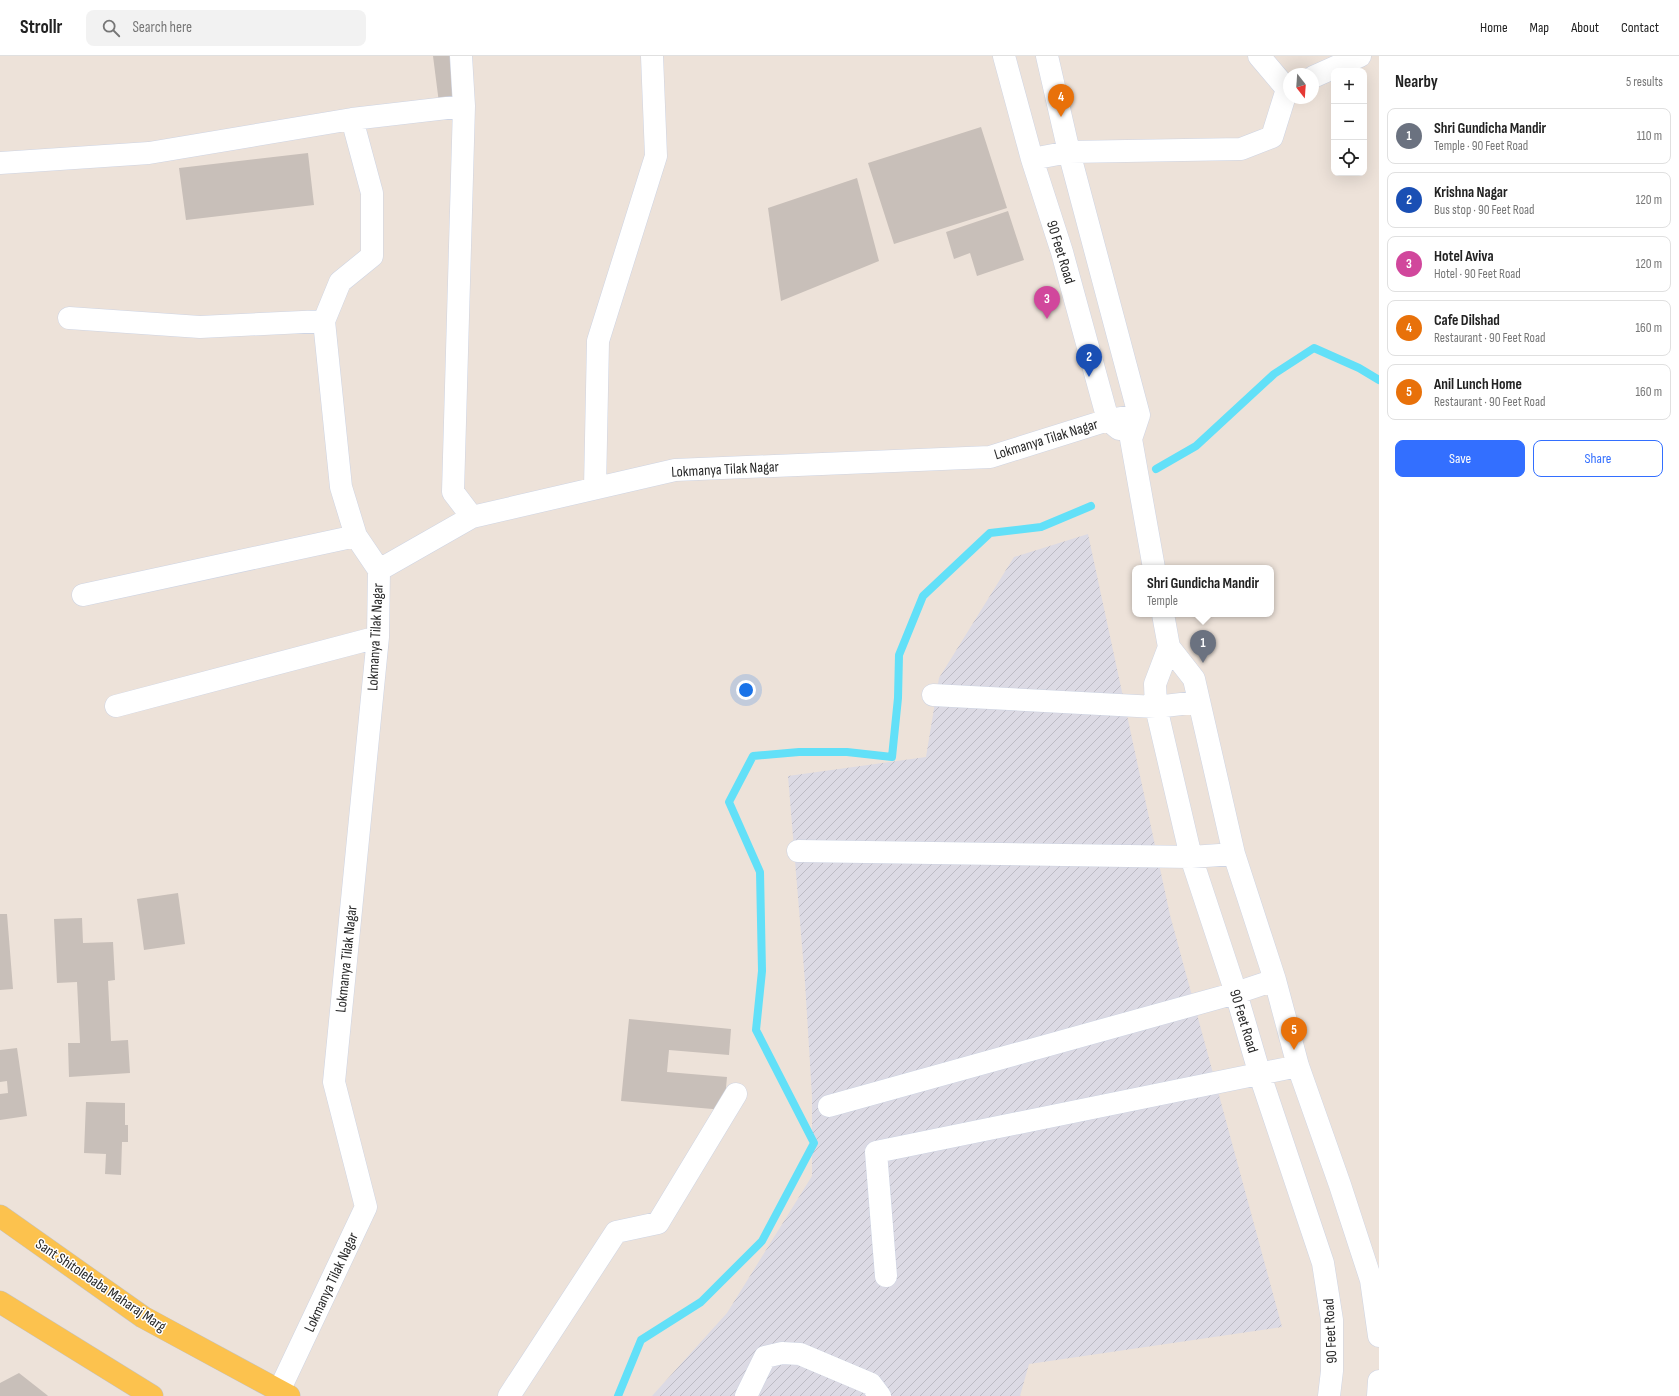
<!DOCTYPE html>
<meta charset="utf-8">
<style>
body{margin:0;font-family:"Sofia Sans Condensed",sans-serif;background:#f2f2f2;color:#222}
.controls{position:absolute;right:12px;top:12px;display:grid;overflow:hidden;border-radius:8px;box-shadow:0 4px 16px #0002}
.controls button{width:36px;height:36px;display:grid;place-items:center;padding:0;border:0;border-bottom:1px solid #e0e0e0;background:#fff;color:#222;font:20px sans-serif}
.compass{position:absolute;left:1283px;top:12px;width:36px;height:36px;border-radius:50%;background:#fff;box-shadow:0 4px 16px #0002;rotate:163deg}
.you{position:absolute;left:746px;top:634px;width:14px;height:14px;margin:-10px;border:3px solid #fff;border-radius:50%;background:#1a73e8;box-shadow:0 0 0 6px #1a73e833}
.badge{display:grid;place-items:center;width:26px;height:26px;border-radius:50%;background:#336fff;color:#fff;font-size:13px;font-weight:700}
.pin{position:absolute;translate:-50% -33px;filter:drop-shadow(0 1px 2px #0008)}
.pin::after{content:'';position:absolute;top:21px;width:14px;height:12px;background:inherit;clip-path:polygon(0 0,100% 0,50% 100%)}
.popup{position:absolute;left:1132px;top:509px;width:142px;height:52px;box-sizing:border-box;display:grid;place-content:center;border-radius:8px;background:#fff;filter:drop-shadow(0 1px 3px #0005);font-size:13px;white-space:nowrap;color:#767676}
.popup b{font-size:15px;color:#222}
.popup::after{content:'';position:absolute;left:50%;top:100%;margin-left:-8px;border:8px solid transparent;border-top-color:#fff}
.list{margin:0;padding:0;list-style:none}
h2{display:flex;justify-content:space-between;align-items:center;height:52px;margin:0;padding:0 16px;font-size:17px}
h2 small{font-size:13px;font-weight:400;color:#767676}
.list li{display:grid;grid-template-columns:26px 1fr auto;gap:12px;align-items:center;box-sizing:border-box;height:56px;margin:0 8px 8px;padding:0 8px;border:1px solid #e0e0e0;border-radius:8px}
.list b{display:block;font-size:15px;white-space:nowrap}
.list p{margin:0;font-size:13px;white-space:nowrap;color:#767676}
.list em{font-size:13px;font-style:normal;color:#767676}
.actions{display:flex;gap:8px;padding:12px 16px}
.actions a{flex:1;padding:9px 0;border:1px solid #336fff;border-radius:8px;text-align:center;font-size:14px;color:#336fff}
.actions .main{background:#336fff;color:#fff}
.icon{flex:none;width:22px;height:22px;fill:none;stroke:currentColor;stroke-width:2;stroke-linecap:round;stroke-linejoin:round}
.map{position:relative;flex:none;width:1379px;height:1340px;overflow:hidden}
header{display:flex;align-items:center;gap:24px;box-sizing:border-box;height:56px;padding:0 20px;background:#fff;border-bottom:1px solid #e0e0e0}
header strong{font-size:19px}
nav{display:flex;gap:22px;margin-inline-start:auto;font-size:14px}
.search{width:280px;height:36px;background:#f2f2f2;display:flex;align-items:center;gap:10px;box-sizing:border-box;padding:0 14px;border-radius:8px;color:#767676;font-size:15px}
main{display:flex}
aside{flex:1;background:#fff}
.map>svg:first-child{display:block}
.industrial{fill:url(#industrial-furrows)}
.lines{fill:none;stroke-linecap:round;stroke-linejoin:round}
.stream{stroke:#62e0f8;stroke-width:8}
.building{fill:#c8bfb9}
.minor-casing{stroke:#ced4e3;stroke-width:23}
.major-casing{stroke:#c3c3c3;stroke-width:23}
.minor{stroke:#fff;stroke-width:22}
.major{stroke:#fcc24e;stroke-width:22}
.labels{text-anchor:middle;stroke-width:3;stroke-linejoin:round;paint-order:stroke}
.street-label{font-size:15px;fill:#292929;stroke:#fff}
</style>
<header>
<strong>Strollr</strong>
<div class="search"><svg class="icon" aria-label="search" viewBox="0 0 24 24"><circle cx="10" cy="10" r="6"/><path d="M15 15l6 6"/></svg>Search here</div>
<nav><a>Home</a><a>Map</a><a>About</a><a>Contact</a></nav>
</header>
<main>
<div class="map">
<svg width="1379" height="1340" viewBox="0 0 1379 1340">
<defs>
<pattern id="industrial-furrows" width="10" height="10" patternUnits="userSpaceOnUse"><rect width="10" height="10" fill="#dcdae4"/><path d="M-1 1l2-2M0 10L10 0M9 11l2-2" fill="none" stroke="#bdbbc4"/></pattern>
</defs>
<rect width="100%" height="100%" fill="#ede2d9"/>
<path class="industrial" d="M1088,478L1170,859L1282,1271L1029,1308L1020,1340H652L727,1257L812,1120V1040L805,926L788,720L926,701L939,622L1014,501Z"/>
<g class="lines">
<path class="stream" d="M1156,413L1196,390L1274,318L1314,292L1359,312L1379,324
M618,1340L641,1284L701,1246L762,1185L814,1087L756,974L762,915L760,816L729,746L753,700L799,696H847L892,701L898,642L899,599L923,540L990,477L1041,471L1091,450"/>
</g>
<path class="building" d="M433,0H452L458,45L439,47Z
M981,71L1007,152L894,188L868,107Z
M308,97L314,149L186,164L179,112Z
M857,122L879,205L781,245L768,152Z
M1008,155L1024,204L977,220L970,197L954,203L946,176Z
M178,837L185,888L144,894L137,843Z
M0,858H7L13,933L0,934Z
M82,862L83,887L113,886L115,924L108,925L111,985L128,984L130,1017L69,1021L68,987H80L77,926L57,927L54,863Z
M629,963L731,973L729,999L669,994L667,1016L727,1021L724,1054L621,1045Z
M17,992L27,1060L0,1064V1038L8,1037L7,1025L0,1026V994Z
M86,1046L125,1047V1069H128V1086H122L121,1119L105,1118L106,1098L84,1097Z
M19,1317L47,1339L48,1340H0V1327Z"/>
<g class="lines">
<g class="minor-casing">
<path id="minor" d="M461,0L464,50L453,436L472,461
M1004,0L1032,103L1062,196L1108,364L1119,373
M1047,0L1069,96L1139,359L1131,383L1154,512
M1259,0L1287,33
M1313,21L1360,0
M352,63L372,137V200L340,226L324,265L341,431L356,480L379,514
M1032,103L1069,96L1241,93L1272,81L1287,33L1289,32
M0,107L149,97L352,63L464,50
M69,262L200,271L324,265
M595,432L598,285L656,100L652,0
M83,539L356,480
M1163,558L1169,591L1194,623L1234,798L1275,924L1298,1010L1340,1129L1371,1224L1379,1280
M1169,591L1155,628L1156,651L1191,801L1236,937L1260,1019L1323,1207L1332,1264V1315L1329,1340
M933,639L1156,651L1198,646
M116,650L378,581
M798,795L1191,801L1234,798
M829,1050L1236,937L1275,924
M886,1220L876,1096L1298,1010
M279,1335L366,1151L334,1026L378,581L379,514L472,461L675,414L990,401L1108,364L1139,359
M509,1340L616,1176L658,1167L736,1038
M746,1340L765,1301L782,1297L800,1298L871,1328L880,1340
M1378,1340L1379,1325"/>
</g>
<g class="major-casing">
<path id="major" d="M0,1160L143,1261L289,1340
M0,1246L152,1340"/>
</g>
<use href="#minor" class="minor"/>
<use href="#major" class="major"/>
</g>
<g class="labels">
<g class="street-label">
<text transform="translate(1061 196) rotate(73)" y="5">90 Feet Road</text>
<text transform="translate(1046 383) rotate(-17)" y="5">Lokmanya Tilak Nagar</text>
<text transform="translate(725 413) rotate(-3)" y="5">Lokmanya Tilak Nagar</text>
<text transform="translate(375 581) rotate(-87)" y="5">Lokmanya Tilak Nagar</text>
<text transform="translate(346 903) rotate(-84)" y="5">Lokmanya Tilak Nagar</text>
<text transform="translate(1244 965) rotate(73)" y="5">90 Feet Road</text>
<text transform="translate(331 1226) rotate(-65)" y="5">Lokmanya Tilak Nagar</text>
<text transform="translate(101 1229) rotate(34)" y="5">Sant Shitolebaba Maharaj Marg</text>
<text transform="translate(1330 1275) rotate(-93)" y="5">90 Feet Road</text>
</g>
</g>
</svg>
<div class="controls">
<button>+</button>
<button>−</button>
<button><svg class="icon" aria-label="locate" viewBox="0 0 24 24"><circle cx="12" cy="12" r="6"/><path d="M12 2v4M12 18v4M2 12h4M18 12h4"/></svg></button>
</div>
<svg class="compass" viewBox="-18 -18 36 36"><path d="M0-13l5 13h-10z" fill="#e53935"/><path d="M0 13l5-13h-10z" fill="#767676"/></svg>
<div class="you"></div>
<div class="pin badge" style="left:1203px;top:607px;background:#6b7280">1</div>
<div class="popup"><b>Shri Gundicha Mandir</b>Temple</div>
<div class="pin badge" style="left:1089px;top:321px;background:#1a4fb4">2</div>
<div class="pin badge" style="left:1047px;top:263px;background:#d1479c">3</div>
<div class="pin badge" style="left:1061px;top:61px;background:#e8710a">4</div>
<div class="pin badge" style="left:1294px;top:994px;background:#e8710a">5</div>
</div>
<aside>
<h2>Nearby<small>5 results</small></h2>
<ul class="list">
<li><span class="badge" style="background:#6b7280">1</span><div><b>Shri Gundicha Mandir</b><p>Temple · 90 Feet Road</p></div><em>110 m</em></li>
<li><span class="badge" style="background:#1a4fb4">2</span><div><b>Krishna Nagar</b><p>Bus stop · 90 Feet Road</p></div><em>120 m</em></li>
<li><span class="badge" style="background:#d1479c">3</span><div><b>Hotel Aviva</b><p>Hotel · 90 Feet Road</p></div><em>120 m</em></li>
<li><span class="badge" style="background:#e8710a">4</span><div><b>Cafe Dilshad</b><p>Restaurant · 90 Feet Road</p></div><em>160 m</em></li>
<li><span class="badge" style="background:#e8710a">5</span><div><b>Anil Lunch Home</b><p>Restaurant · 90 Feet Road</p></div><em>160 m</em></li>
</ul>
<div class="actions"><a class="main">Save</a><a>Share</a></div>
</aside>
</main>
